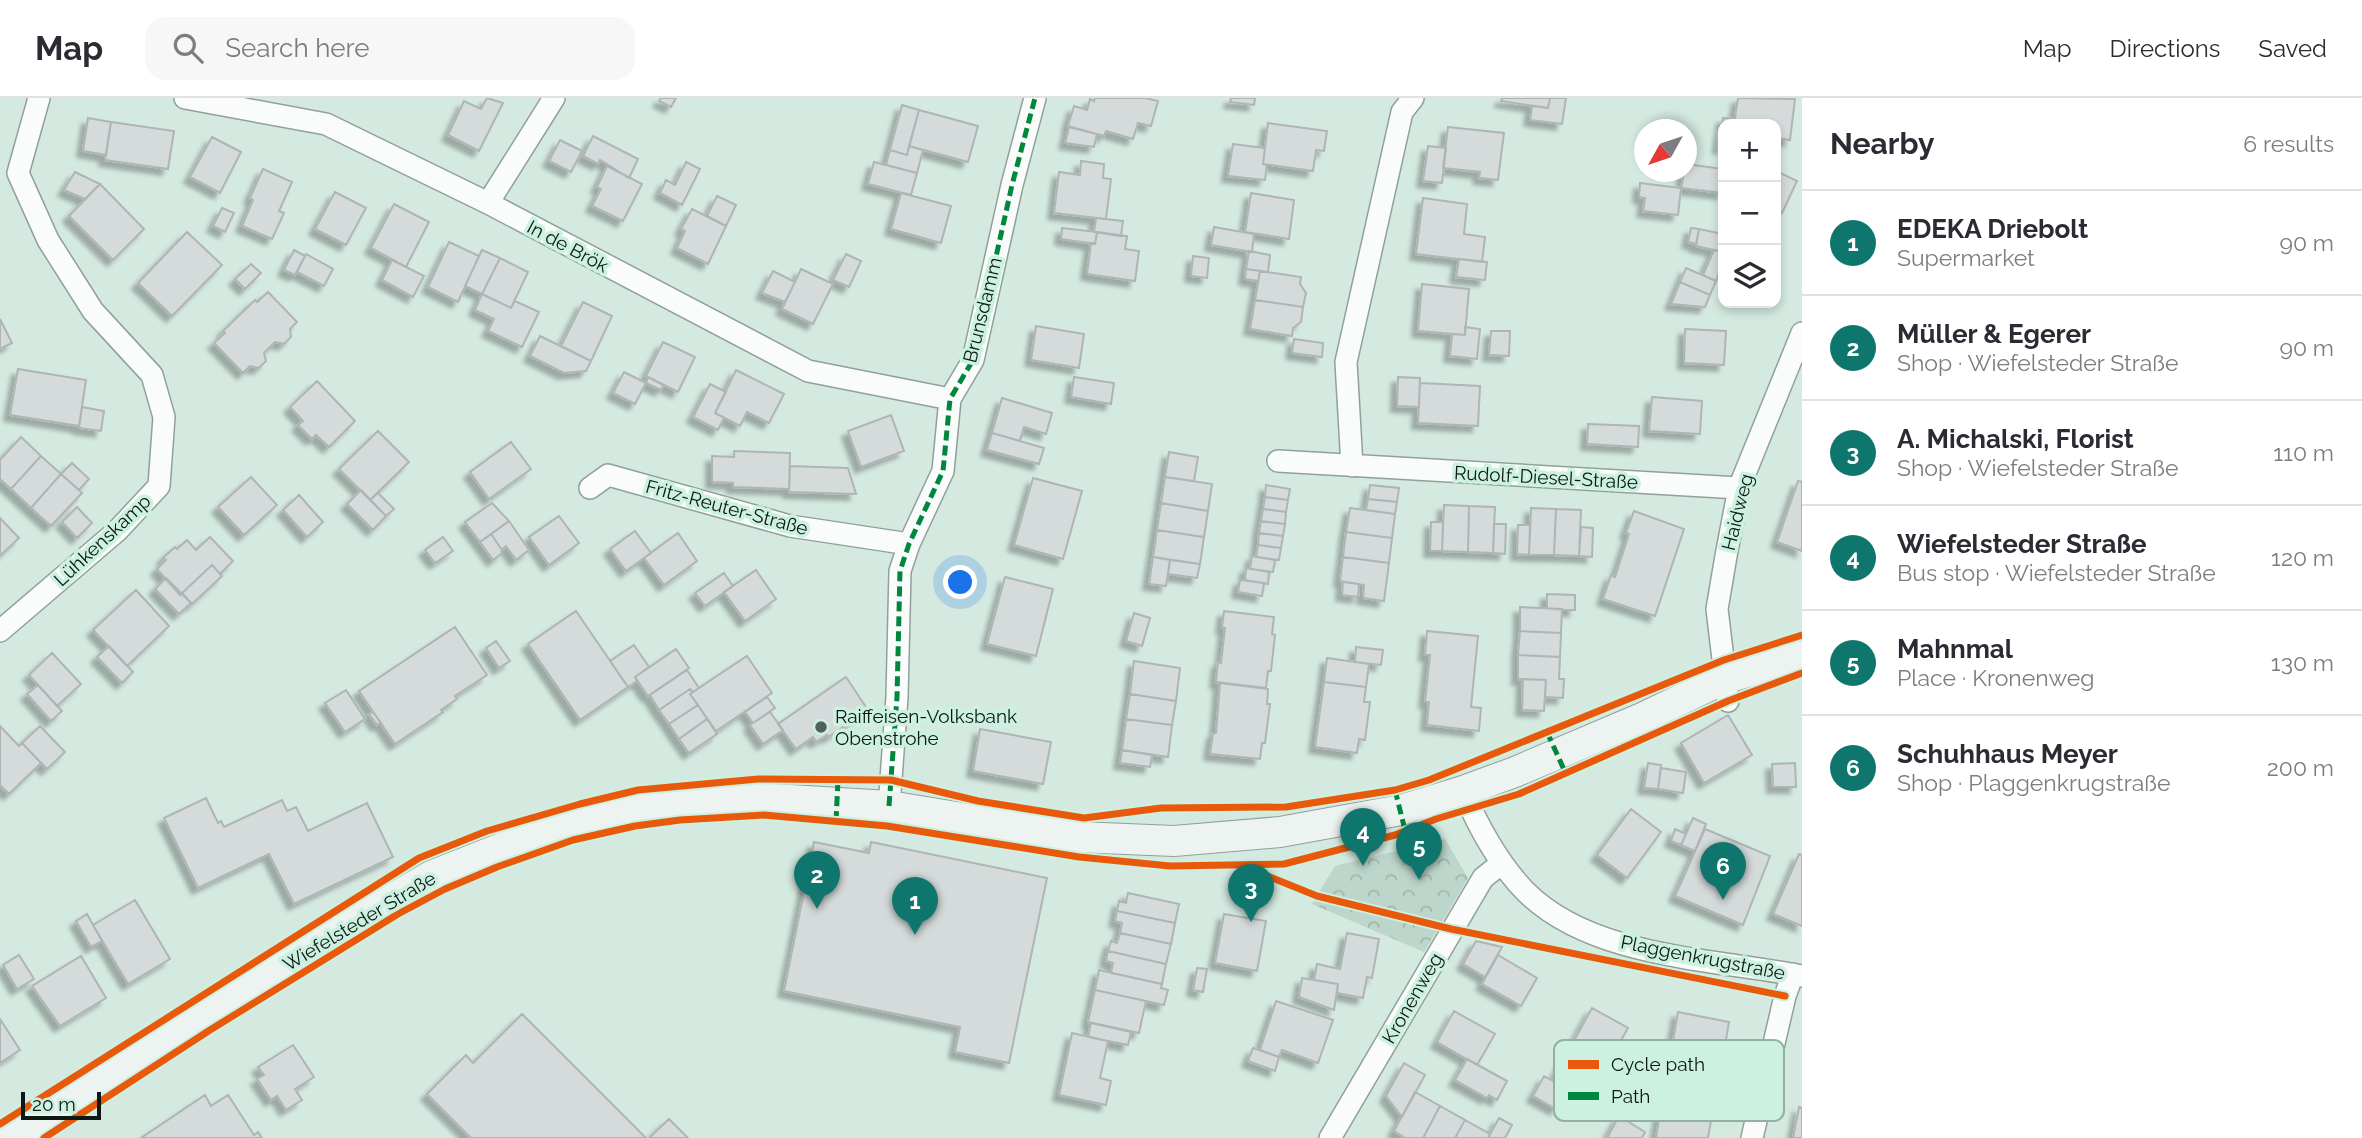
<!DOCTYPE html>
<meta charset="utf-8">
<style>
body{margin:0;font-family:Raleway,sans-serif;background:#f7f7f7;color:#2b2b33}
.controls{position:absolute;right:21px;top:21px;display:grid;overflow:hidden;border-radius:14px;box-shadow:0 4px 10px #0003}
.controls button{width:63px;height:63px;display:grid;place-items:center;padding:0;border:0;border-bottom:2px solid #e1e1e2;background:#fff;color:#2b2b33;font:35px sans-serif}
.compass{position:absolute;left:1634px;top:21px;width:63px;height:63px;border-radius:50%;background:#fff;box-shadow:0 4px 10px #0003;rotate:230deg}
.scale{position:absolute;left:21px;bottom:18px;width:80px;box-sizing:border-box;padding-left:7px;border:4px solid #0c1914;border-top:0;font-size:19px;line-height:24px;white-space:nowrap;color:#0c1914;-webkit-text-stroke:5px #ccf1e1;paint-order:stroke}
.you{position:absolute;left:961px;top:485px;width:24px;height:24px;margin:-18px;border:5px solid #fff;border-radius:50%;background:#1a73e8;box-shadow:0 0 0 10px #1a73e833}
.badge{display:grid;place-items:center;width:46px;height:46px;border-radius:50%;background:#0f766e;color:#fff;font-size:23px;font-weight:700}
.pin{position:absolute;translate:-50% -58px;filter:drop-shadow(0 2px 4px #0008)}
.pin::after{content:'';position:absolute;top:37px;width:24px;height:21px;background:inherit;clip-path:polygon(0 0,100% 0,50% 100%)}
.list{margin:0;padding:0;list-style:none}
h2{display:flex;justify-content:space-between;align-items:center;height:91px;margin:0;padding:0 28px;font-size:30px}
h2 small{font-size:23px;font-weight:400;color:#7c7c81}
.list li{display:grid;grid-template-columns:46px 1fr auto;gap:21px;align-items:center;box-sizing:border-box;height:105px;padding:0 28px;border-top:2px solid #e1e1e2}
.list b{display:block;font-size:26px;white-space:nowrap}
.list p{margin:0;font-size:23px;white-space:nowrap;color:#7c7c81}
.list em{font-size:23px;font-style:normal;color:#7c7c81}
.icon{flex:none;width:38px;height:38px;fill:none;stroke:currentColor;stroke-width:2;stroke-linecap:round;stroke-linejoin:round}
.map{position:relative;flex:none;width:1802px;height:1040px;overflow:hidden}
header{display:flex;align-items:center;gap:42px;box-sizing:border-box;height:98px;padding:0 35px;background:#fff;border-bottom:2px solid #e1e1e2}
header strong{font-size:33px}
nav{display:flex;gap:38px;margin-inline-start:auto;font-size:24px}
.search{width:490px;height:63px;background:#f7f7f7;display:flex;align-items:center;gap:18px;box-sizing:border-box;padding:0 24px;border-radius:21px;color:#7c7c81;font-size:26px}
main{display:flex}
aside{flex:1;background:#fff}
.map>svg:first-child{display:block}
.park{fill:url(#park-crowns)}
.building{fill:#d5dada;stroke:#afb4b4;stroke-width:2;filter:url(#shadow)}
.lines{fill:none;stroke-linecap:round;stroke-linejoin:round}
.minor-casing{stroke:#91a09a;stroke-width:24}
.secondary-casing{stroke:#91a09a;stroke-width:32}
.minor{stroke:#f9fcfa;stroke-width:21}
.secondary{stroke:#ecf3f0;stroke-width:30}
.quiet{stroke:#00873e;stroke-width:5;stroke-dasharray:10 5;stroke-linecap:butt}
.cycleway-casing{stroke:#ccf1e1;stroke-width:11}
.cycleway{stroke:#e8590c;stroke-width:7}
.poi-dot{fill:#52625b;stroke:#ccf1e1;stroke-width:2.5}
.labels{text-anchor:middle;stroke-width:7;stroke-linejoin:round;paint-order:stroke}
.street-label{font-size:19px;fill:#0c1914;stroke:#ccf1e1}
.poi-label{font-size:19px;fill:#0c1914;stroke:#ccf1e1;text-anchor:start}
.key{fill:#ccf1e1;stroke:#92b0a4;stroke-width:2}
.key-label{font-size:19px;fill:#0c1914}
</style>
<header>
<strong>Map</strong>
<div class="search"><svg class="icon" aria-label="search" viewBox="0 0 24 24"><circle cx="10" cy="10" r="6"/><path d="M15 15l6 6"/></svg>Search here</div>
<nav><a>Map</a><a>Directions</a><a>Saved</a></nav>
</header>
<main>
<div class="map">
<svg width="1802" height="1040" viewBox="0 0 1802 1040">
<defs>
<pattern id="park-crowns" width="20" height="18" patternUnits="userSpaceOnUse" patternTransform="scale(1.75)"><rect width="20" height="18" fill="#bcd6cb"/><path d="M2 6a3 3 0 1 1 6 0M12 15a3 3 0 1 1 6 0" fill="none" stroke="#a0b7ad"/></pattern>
<filter id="shadow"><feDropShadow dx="-6" dy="6" stdDeviation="2" flood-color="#0004"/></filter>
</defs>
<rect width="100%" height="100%" fill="#d4e9e0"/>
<path class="park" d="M1445,741L1468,780L1424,854L1312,806L1335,768Z"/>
<path class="building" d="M487,0L503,5L479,53L448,37L464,3L481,11Z
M661,0H676L671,9L659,3Z
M1095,0H1145L1158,3L1151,28L1138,25L1133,41L1106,33L1104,38L1068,28L1074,8L1087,12L1090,1L1094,3Z
M1231,0H1255L1254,7L1230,4Z
M1502,0H1550L1548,10L1501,3Z
M1550,0H1566L1562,26L1530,22L1532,8L1548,10Z
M1738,0L1795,1L1790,42L1776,40V26H1734Z
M902,7L919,12L907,57L890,52Z
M919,12L978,28L968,64L909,48Z
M88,20L111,24L106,57L83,53Z
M1723,20L1735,21L1734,26H1723V50L1719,49Z
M111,24L174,33L168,71L105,62Z
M1268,25L1327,33L1324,53L1316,52L1313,73L1263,66Z
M1069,29L1097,36L1094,49L1065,45Z
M1448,29L1504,35L1498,82L1479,80L1480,74L1443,70Z
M593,38L638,61L629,80L600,62L598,66L583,58Z
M212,39L241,54L220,95L190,79Z
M560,42L582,53L571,74L549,63Z
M1233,46L1265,50L1263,66L1267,67L1265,82L1228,78Z
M909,48L923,52L917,75L886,67L890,52L907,57Z
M1428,48L1446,50L1442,85L1423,83Z
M1081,63L1104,66L1103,80L1111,81L1106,121L1054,115L1059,74L1080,77Z
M686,64L700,71L682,107L660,95L666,82L675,87Z
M874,64L917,75L911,97L868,86Z
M1686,66L1723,71V95L1681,90Z
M607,68L642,86L623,123L592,108L601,91L597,89Z
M263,71L292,84L279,113L284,115L272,141L242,128L253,102L250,100Z
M1776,73L1797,83L1782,115L1776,112Z
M75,74L100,86L85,101L64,92Z
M1640,85L1681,90L1678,117L1643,113L1645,100L1639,99Z
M100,86L144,131L113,162L69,118Z
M335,94L366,110L346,147L315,131Z
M901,95L951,108L941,145L891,131Z
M1251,95L1294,102L1289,141L1245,134Z
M717,98L736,107L726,128L707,118Z
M1423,100L1467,106L1464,136L1485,139L1482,164L1416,156Z
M394,106L429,124L406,169L371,150Z
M222,110L234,115L225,134L213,128Z
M692,111L726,128L708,166L677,150L685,133L681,131Z
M1096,120L1123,123L1121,138L1094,134Z
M1214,129L1254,136L1252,154L1211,147Z
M1062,130L1097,134L1095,146L1061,141Z
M1691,130L1699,131L1696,146L1688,144Z
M1699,131L1723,136V154L1696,148Z
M187,134L222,167L172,218L138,185Z
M1097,134L1127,138L1125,151L1139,153L1135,183L1087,176L1091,145L1095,146Z
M449,144L479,158L458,204L428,189Z
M294,152L305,158L295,177L284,172Z
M482,152L500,160L482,196L465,188Z
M1714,152L1723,154V165L1716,183L1703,177Z
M1249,153L1270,157L1268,174L1246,171Z
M306,156L333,171L324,188L297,174Z
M846,156L861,163L849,189L833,182Z
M1193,158L1209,160L1207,180L1191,178Z
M500,160L528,174L511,210L482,196Z
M1459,161L1487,164L1485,182L1456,179Z
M392,162L424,178L413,199L382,182Z
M251,166L261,175L245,191L235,181Z
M1686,170L1716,183L1710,197L1680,184Z
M801,171L833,186L813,226L782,211Z
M1246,171L1260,173L1258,183L1245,181Z
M773,173L795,184L785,204L762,195Z
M1260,173L1301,179L1300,186L1306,195L1303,209L1255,202Z
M1680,184L1710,197L1705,209L1671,206Z
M1422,186L1469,191L1465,237L1418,233Z
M268,194L297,224L290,231L291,239L284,246L275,244L264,255L266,263L259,270L250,268L243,275L214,245L225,235L223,233L255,202L257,204Z
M482,196L511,210L515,203L539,214L522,249L488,233L494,221L475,212Z
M1255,202L1303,209L1301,224L1293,230L1292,238L1250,231Z
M583,204L612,218L591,263L561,248Z
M0,221L12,245L0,251Z
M1036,228L1084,236L1079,270L1031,262Z
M1465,229L1480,231L1477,261L1450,258L1452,236L1465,237Z
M1685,231L1726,233L1724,267L1684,265Z
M1491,233H1510L1509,258L1489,257Z
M540,238L591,263L586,273L564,275L530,258Z
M1294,241L1323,245L1322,259L1292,255Z
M663,244L695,259L678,294L646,278Z
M18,271L86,282L79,328L10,317Z
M736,272L784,296L769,325L747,314L740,328L715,315Z
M624,274L646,285L635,306L613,295Z
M648,279L663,287L661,292L646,285Z
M1074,279L1114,285L1111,306L1071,299Z
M1398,279L1420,280L1419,309L1397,308Z
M317,283L355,323L329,349L316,337L312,341L298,327L303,323L290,309Z
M1420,285L1480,288L1478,328L1418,325Z
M710,286L726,294L715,315L724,320L718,332L693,319Z
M1652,299L1702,303L1700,336L1649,333Z
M1002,300L1052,315L1046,336L1024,329L1020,343L992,335Z
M82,309L104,313L101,333L79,330Z
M891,317L904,353L861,369L848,333Z
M1588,326L1639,328L1638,349L1587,346Z
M378,333L409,364L370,402L339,371Z
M992,335L1044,350L1039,366L987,352Z
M21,339L41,358L11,391L0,381V362Z
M511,344L531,371L489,401L470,374Z
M734,353L790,355L789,391L733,389V385L712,384V358L734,359Z
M1169,354L1198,359L1194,383L1165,379Z
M41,358L61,376L31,410L11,391Z
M72,365L89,381L79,392L61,376Z
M790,368L848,370L856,396L789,394Z
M61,376L82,395L51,428L31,410Z
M251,379L277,407L244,437L218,409Z
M1165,379L1212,386L1208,413L1161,405Z
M1033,380L1082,393L1063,461L1014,447Z
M1798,383L1802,384V453L1777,444Z
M1266,387L1290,391L1288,402L1265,399Z
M1370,387L1399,390L1397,404L1368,401Z
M361,392L386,418L373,432L347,406Z
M378,395L394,411L386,418L370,402Z
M299,397L323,424L307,439L283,412Z
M1265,399L1288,402L1286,414L1263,411Z
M1368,401L1397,404L1395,416L1366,412Z
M492,405L509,423L480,444L465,424Z
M1161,405L1208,413L1204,439L1157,432Z
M1444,407L1469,408L1468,454L1442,453Z
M1469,408L1495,409L1493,455L1468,454Z
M77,409L92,425L77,440L62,424Z
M1350,410L1395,416L1392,440L1346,434Z
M1531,410L1556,411L1554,457H1529Z
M1263,411L1286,414L1285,426L1261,423Z
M1556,411L1581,412L1579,458L1554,457Z
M1634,413L1684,431L1655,518L1603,501L1611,477L1615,479L1629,436L1626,435Z
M559,418L579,445L549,467L529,439Z
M0,420L19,440L0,458Z
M509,423L529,452L516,462L506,448L502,452L491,436Z
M1261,423L1285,426L1283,438L1259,435Z
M1431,424H1443L1442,453H1430Z
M1494,426H1506L1505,456L1493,455Z
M1518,427H1530L1529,457L1517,456Z
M1581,429L1593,430L1592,459L1579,458Z
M1157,432L1204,439L1200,466L1153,459Z
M635,433L651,455L626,473L610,451Z
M1346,434L1392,440L1389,465L1343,459Z
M678,435L697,463L664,487L644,460Z
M1259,435L1283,438L1281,450L1258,447Z
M491,436L502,452L501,456L493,462L480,444Z
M210,439L233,463L220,476L212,467L180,497L157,471L166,462L163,460L175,449L177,451L187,442L196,452Z
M443,439L453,453L435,465L425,452Z
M1258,447L1281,450L1279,462L1256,459Z
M1252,458L1275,462L1273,474L1250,471Z
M1153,459L1170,462L1166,488L1149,486Z
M1343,459L1389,465L1384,503L1363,500L1364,487L1340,483Z
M1170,462L1200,466L1197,480L1168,476Z
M212,467L222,478L192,506L182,495Z
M1246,470L1269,474L1268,486L1245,482Z
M756,472L776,501L745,523L724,494Z
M724,475L733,488L705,508L695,495Z
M1005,479L1053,491L1036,558L987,546Z
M166,480L191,505L179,516L155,491Z
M1240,482L1264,485L1262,498L1238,494Z
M1343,484L1359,486L1358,499L1342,497Z
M136,492L169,528L127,568L93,532Z
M1547,496L1575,497V512L1547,511Z
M1520,509L1562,511L1561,535L1520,533Z
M576,513L628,589L580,622L528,546Z
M1224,513L1274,519L1272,536L1275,537L1271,573H1268L1266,590L1216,584L1218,564L1221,565L1225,530H1222Z
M1134,515L1150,520L1142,548L1126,543Z
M455,529L487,577L455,598L457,601L441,612L443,614L395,646L359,593Z
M1427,533L1478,538L1471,609L1481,610L1479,633L1427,627L1429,604H1425L1430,557H1425Z
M1520,533L1561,535L1560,559L1518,557Z
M496,543L510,563L499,570L486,550Z
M634,547L649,569L635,579L637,583L628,589L610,563Z
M109,548L133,574L122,585L97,559Z
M1356,549L1383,552L1381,567L1355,564Z
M676,551L689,570L648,598L635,579Z
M52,555L81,586L57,608L29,577Z
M1518,557L1560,559L1559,581H1564L1563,600L1545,599L1546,582L1518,581Z
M747,558L772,595L716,633L690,596Z
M1327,560L1369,566L1366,589L1324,584Z
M1134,563L1180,570L1176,603L1130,596Z
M687,572L699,590L693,594L690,591L659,612L650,597Z
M846,579L866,609L858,615L860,618L828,639L827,637L816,644L813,639L796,651L778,626Z
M1523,581L1546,582L1544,613L1522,612Z
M1324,584L1366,589L1364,604H1370L1365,642L1359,641L1357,655L1315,649Z
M1220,585L1268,591L1267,606H1270L1265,645H1262L1260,661L1210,656L1213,635H1216Z
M38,587L62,613L51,623L27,596Z
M690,591L693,594L690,596L698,607L669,626L659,612Z
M346,592L365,621L345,634L325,605Z
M1130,596L1176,603L1172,627L1126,621Z
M767,599L775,610L753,625L745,614Z
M698,607L707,621L679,641L669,626Z
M373,614L381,625L377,627L369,616Z
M770,614L783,632L763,646L750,627Z
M1728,617L1752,657L1704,685L1681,645Z
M707,621L717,636L689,655L679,641Z
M1126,621L1172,627L1168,659L1122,652Z
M0,628L19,648L22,645L41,665L9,696L0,687Z
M40,628L65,654L47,671L22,645Z
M980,631L1051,644L1043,686L973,673Z
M1122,652L1152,657L1150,669L1120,665Z
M1648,665L1661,667L1658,691L1644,690Z
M1795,665L1796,689H1773L1772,666Z
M1661,670L1686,674L1683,695L1658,691Z
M206,700L218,725L221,723L224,729L282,702L287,713L296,709L308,733L367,705L393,759L294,806L269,756L198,790L164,720Z
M1631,711L1661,734L1627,780L1597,757Z
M1693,720L1706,726L1695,753L1681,747Z
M1675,731L1686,736L1681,747L1671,743Z
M1705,731L1770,758L1743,827L1675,798Z
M814,744L869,755L871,744L1047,780L1009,965L955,954L960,929L784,893Z
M1799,756L1802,757V828L1773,816Z
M1128,795L1179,806L1175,825L1117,813L1119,803L1126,805Z
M135,802L170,861L128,886L93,827Z
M1117,813L1175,825L1171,846L1120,835L1122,825L1115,823Z
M87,816L102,843L91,849L76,823Z
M1224,816L1266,823L1257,873L1215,865Z
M1120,835L1171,846L1166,866L1108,853L1111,843L1117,845Z
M1347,835L1379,841L1372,880L1367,879L1363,900L1337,895L1338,886L1314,882L1317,866L1340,871Z
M1476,843L1502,849L1485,879L1463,866Z
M1108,853L1166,866L1162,886L1111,875L1113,865L1106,863Z
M19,857L34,881L17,891L3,867Z
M1498,857L1537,880L1521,908L1482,886Z
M81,858L106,900L60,928L32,888Z
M1197,870L1207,871L1203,894L1193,892Z
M1099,872L1162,886L1161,890L1168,892L1164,907L1095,892Z
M1302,880L1338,886L1334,912L1299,899Z
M1095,892L1146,903L1139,935L1088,924Z
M1276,903L1333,922L1318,965L1282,952L1279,959L1260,952Z
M1592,910L1628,930L1590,997L1555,977Z
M1454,913L1495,936L1477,967L1437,944Z
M1678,914L1729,924L1722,965L1697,960L1689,999L1664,994Z
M522,916L646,1040H471L427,996L466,957L473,965Z
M0,921L20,952L0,965Z
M1091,925L1131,934L1128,947L1088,939Z
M1072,935L1108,943L1100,980L1111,983L1106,1007L1059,997Z
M293,947L314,979L295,991L302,1002L286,1012L277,998L271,1002L257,981L264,977L258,969Z
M1253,950L1279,959L1275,973L1248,963Z
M1467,961L1507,983L1497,1002L1489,997L1487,1000L1455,982Z
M1404,965L1425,977L1402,1019L1386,998Z
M1544,978L1567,991L1556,1011L1533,998Z
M1415,994L1440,1008L1423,1040H1405L1394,1033Z
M205,997L211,1008L228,997L254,1037L258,1034L262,1040H141Z
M1662,1003L1713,1011L1708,1040H1656Z
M1440,1008L1465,1022L1455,1040H1423Z
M1799,1009L1802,1010V1040H1793Z
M1619,1018L1645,1034L1642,1040H1607Z
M1499,1020L1512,1027L1505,1040H1488Z
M669,1021L688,1040H649Z
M1465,1022L1490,1036L1488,1040H1455Z"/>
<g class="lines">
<g class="minor-casing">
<path id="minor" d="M185,0L326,26L488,105L808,273L950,301
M488,105L554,0
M1278,363L1739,390
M1352,368L1346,264L1402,14L1413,0
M590,390L608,377L790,428L909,446
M0,533L117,433L159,388L164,319L152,277L93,213L48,142L18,75L39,0
M1728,603L1717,511L1726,458L1739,390L1802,235
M1463,693C1478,728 1498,765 1525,793C1591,860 1715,861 1802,878
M889,708L897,599L900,473L909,446L943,373L950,301L973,262L1012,87L1035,0
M1330,1040L1483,780L1502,765
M1752,1040L1785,898L1793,876"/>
</g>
<g class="secondary-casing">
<path id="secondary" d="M11,1040L333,836L431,778L532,738L592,718L676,706L759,700L889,708L1078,739L1174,743L1280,734L1401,712L1463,693L1515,674L1642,620L1726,580L1802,558"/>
</g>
<use href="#minor" class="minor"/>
<use href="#secondary" class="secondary"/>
<path class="quiet" d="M1547,634L1566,676
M1395,692L1405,732
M889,708L897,599L900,473L909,446L943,373L950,301L973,262L1012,87L1035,0
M836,723L838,682"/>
<g class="cycleway-casing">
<path id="cycleway" d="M1248,770L1317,798L1451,831L1785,898
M0,1026L419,760L487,733L580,706L638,692L758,681L891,682L978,703L1084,720L1161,710L1286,709L1395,692L1429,682L1724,562L1802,537
M44,1040L210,932L398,816L445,791L497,769L573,742L635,728L680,722L764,717L887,728L1079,759L1170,768L1284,766L1395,737L1436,721L1519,696L1728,603L1802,575"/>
</g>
<use href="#cycleway" class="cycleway"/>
</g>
<circle class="poi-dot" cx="821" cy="629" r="7"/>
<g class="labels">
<g class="street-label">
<text transform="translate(568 148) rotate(28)" y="7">In de Brök</text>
<text transform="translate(982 212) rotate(-76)" y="7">Brunsdamm</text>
<text transform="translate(1546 379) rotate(3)" y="7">Rudolf-Diesel-Straße</text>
<text transform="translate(727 409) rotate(15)" y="7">Fritz-Reuter-Straße</text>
<text transform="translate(1737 414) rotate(-76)" y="7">Haidweg</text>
<text transform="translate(102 442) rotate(-43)" y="7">Lühkenskamp</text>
<text transform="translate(359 823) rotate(-31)" y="7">Wiefelsteder Straße</text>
<text transform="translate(1703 859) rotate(11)" y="7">Plaggenkrugstraße</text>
<text transform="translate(1412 900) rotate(-60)" y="7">Kronenweg</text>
</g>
<g class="poi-label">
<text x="835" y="625">Raiffeisen-Volksbank<tspan x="835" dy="22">Obenstrohe</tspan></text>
</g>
</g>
<rect x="1554" y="942" width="230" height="81" rx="10" class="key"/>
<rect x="1568" y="962" width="31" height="9" fill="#e8590c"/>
<rect x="1568" y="994" width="31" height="8" fill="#00873e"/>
<g class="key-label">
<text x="1611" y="973">Cycle path</text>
<text x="1611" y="1005">Path</text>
</g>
</svg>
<div class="controls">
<button>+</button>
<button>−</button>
<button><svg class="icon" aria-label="layers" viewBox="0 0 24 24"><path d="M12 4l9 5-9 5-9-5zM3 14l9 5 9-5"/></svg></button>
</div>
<svg class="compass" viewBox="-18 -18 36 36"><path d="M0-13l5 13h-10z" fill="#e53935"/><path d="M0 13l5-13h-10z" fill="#7c7c81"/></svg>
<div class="scale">20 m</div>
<div class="you"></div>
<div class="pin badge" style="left:915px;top:837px">1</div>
<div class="pin badge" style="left:817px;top:811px">2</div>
<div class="pin badge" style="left:1251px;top:824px">3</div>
<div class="pin badge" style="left:1363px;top:768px">4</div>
<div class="pin badge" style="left:1419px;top:782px">5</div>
<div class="pin badge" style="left:1723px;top:802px">6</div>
</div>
<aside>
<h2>Nearby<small>6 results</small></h2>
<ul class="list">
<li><span class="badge">1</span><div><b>EDEKA Driebolt</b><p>Supermarket</p></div><em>90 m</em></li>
<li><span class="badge">2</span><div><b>Müller &amp; Egerer</b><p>Shop · Wiefelsteder Straße</p></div><em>90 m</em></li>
<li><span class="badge">3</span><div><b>A. Michalski, Florist</b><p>Shop · Wiefelsteder Straße</p></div><em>110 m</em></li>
<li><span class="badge">4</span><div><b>Wiefelsteder Straße</b><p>Bus stop · Wiefelsteder Straße</p></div><em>120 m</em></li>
<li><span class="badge">5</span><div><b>Mahnmal</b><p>Place · Kronenweg</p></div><em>130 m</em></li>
<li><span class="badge">6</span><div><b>Schuhhaus Meyer</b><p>Shop · Plaggenkrugstraße</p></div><em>200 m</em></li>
</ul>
</aside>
</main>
